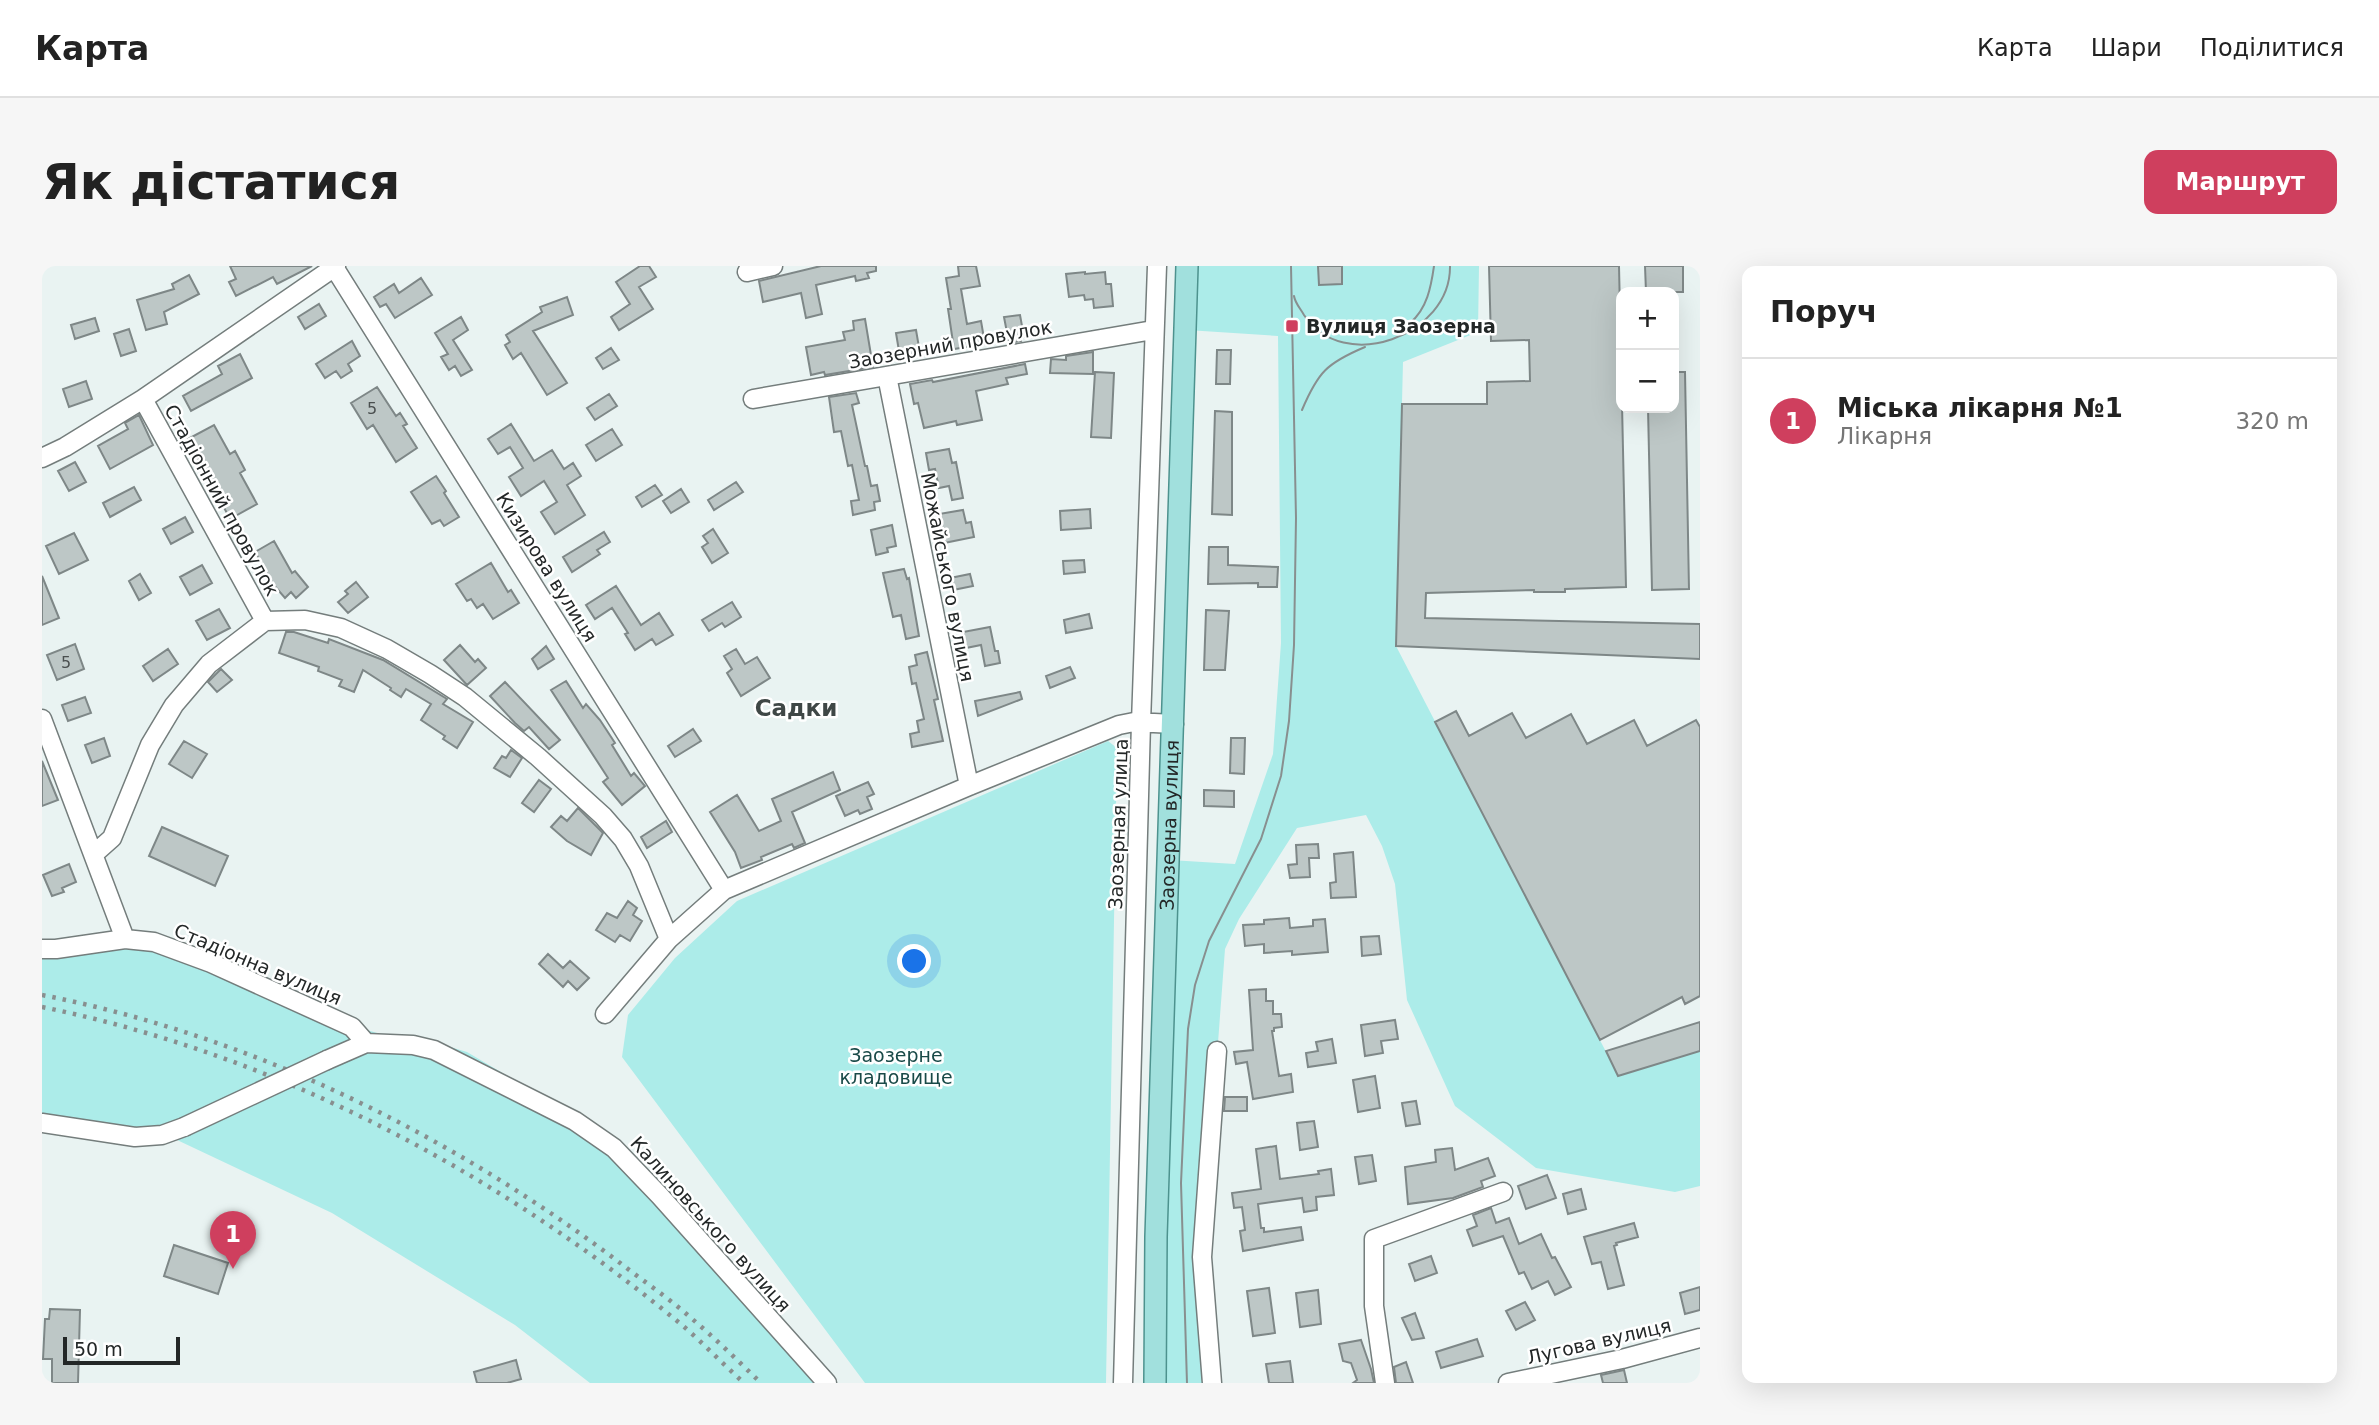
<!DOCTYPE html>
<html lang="uk">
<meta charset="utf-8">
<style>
body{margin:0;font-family:"DejaVu Sans",sans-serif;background:#f6f6f6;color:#222}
.controls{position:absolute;right:21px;top:21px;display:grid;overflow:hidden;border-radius:14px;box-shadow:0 7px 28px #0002}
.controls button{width:63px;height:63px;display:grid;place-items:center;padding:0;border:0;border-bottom:2px solid #e0e0e0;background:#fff;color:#222;font:35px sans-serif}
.scale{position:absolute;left:21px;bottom:18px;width:117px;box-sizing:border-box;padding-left:7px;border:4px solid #232727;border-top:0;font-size:19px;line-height:24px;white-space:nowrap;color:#232727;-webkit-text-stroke:5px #fff;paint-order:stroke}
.you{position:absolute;left:873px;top:696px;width:24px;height:24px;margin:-18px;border:5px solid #fff;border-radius:50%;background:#1a73e8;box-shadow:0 0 0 10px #1a73e833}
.badge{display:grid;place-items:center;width:46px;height:46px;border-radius:50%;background:#cf3f5e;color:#fff;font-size:23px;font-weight:700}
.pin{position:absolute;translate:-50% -58px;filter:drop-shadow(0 2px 4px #0008)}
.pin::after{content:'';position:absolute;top:37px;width:24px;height:21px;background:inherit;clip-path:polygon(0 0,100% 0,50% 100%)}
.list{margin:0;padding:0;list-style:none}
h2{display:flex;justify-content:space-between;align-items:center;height:91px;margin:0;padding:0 28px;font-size:30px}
h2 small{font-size:23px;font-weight:400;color:#767676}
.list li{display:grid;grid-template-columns:46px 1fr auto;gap:21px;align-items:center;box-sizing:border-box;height:126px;padding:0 28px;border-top:2px solid #e0e0e0}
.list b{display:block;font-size:26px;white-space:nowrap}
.list p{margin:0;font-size:23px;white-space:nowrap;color:#767676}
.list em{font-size:23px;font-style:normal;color:#767676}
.map{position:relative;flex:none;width:1658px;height:1117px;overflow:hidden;border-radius:14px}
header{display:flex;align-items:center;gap:42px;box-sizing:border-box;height:98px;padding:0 35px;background:#fff;border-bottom:2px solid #e0e0e0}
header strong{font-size:33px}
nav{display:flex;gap:38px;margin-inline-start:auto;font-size:24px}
.intro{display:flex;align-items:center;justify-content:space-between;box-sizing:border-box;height:168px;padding:0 42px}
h1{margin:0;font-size:49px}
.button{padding:18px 32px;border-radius:14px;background:#cf3f5e;color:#fff;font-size:24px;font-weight:700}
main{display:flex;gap:42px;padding:0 42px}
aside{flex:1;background:#fff;border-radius:14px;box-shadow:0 7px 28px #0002}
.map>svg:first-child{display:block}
.green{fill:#acece9}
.building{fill:#bdc7c6;stroke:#7e8787;stroke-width:2}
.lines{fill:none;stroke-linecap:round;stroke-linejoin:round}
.minor-casing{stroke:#747d7c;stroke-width:21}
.major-casing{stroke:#4d928e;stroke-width:24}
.minor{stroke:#fff;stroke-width:18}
.major{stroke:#a1e0dd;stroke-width:21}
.tram{stroke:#888f8f;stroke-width:2}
.rail{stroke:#888f8f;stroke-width:4.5;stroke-dasharray:3.5 7;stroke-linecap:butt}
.minor-bridge-casing{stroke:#747d7c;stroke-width:21;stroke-linecap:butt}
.minor-bridge{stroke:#fff;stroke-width:18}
.poi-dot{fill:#cf3f5e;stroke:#fff;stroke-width:2.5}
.labels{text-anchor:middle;stroke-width:5;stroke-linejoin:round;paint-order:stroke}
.number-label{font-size:16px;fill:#4a4f4f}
.poi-label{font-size:19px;font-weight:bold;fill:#232727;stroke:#fff;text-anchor:start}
.street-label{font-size:19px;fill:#232727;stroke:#fff}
.park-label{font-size:19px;fill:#194a48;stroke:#fff}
.quarter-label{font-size:23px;font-weight:bold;fill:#3f4746;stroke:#fff}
</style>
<header>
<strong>Карта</strong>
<nav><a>Карта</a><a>Шари</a><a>Поділитися</a></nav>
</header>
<div class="intro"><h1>Як дістатися</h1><a class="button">Маршрут</a></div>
<main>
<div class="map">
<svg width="1658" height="1117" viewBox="0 0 1658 1117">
<rect width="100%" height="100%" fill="#e9f3f2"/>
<path class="green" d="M1146,0H1437L1436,66L1361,96L1354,380L1576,809L1658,785V920L1633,926L1494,902L1413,840L1365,734L1353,618L1340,580L1324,549L1255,562L1197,653L1183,683L1160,991L1170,1117H1118L1128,594L1193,598L1231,488L1239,377L1236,70L1145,64Z
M1066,475L1075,482L1064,1117H823L580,791L586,749L633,692L695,635Z
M108,677L298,756L352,772L391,776L425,786L550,860L783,1117H548L473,1059L290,947L116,865H94L0,850V687Z"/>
<path class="building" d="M188,0H270L235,18L231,11L194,30L187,16L194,13Z
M598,0H607L614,11L597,21L611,43L577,64L569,51L588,38L574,16Z
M779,0H834V5L825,7L827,12L814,15L813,10L774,19L780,48L764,52L759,27L721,36L717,15Z
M916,0H934L938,20L919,23L925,58L939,55L943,78L912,83L906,43H909L904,12L917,10Z
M1276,0H1300V18L1277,19Z
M1447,0H1577L1584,321L1523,323V326H1492V324L1384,327L1383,352L1658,358V393L1354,380L1360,138H1445V116L1488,115L1487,74L1449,75Z
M1603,0H1641V26H1604Z
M1043,6V8L1063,6L1064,18H1069L1071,40L1052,42L1051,33L1043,34L1042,29L1027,31L1024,8Z
M147,9L157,28L122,46L125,58L104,64L95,34L132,23L130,18Z
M379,12L390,29L353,52L344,38L338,41L332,31L352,18L357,27Z
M525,31L531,49L491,65L525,117L505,129L479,87L471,93L463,79L468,76L464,69L500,46L498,41Z
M277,38L284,50L263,63L256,51Z
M978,49L982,71L978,72L979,75L967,77L962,51Z
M419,51L426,64L411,74L430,104L419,110L413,100L407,104L399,91L406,88L393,67Z
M53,52L57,65L33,73L29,59Z
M823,53L831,101L783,109L782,106L769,109L764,81L803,74L801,66L812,64L811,55Z
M87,63L94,85L79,90L72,68Z
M874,64L878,87L858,91L854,67Z
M310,75L318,90L306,98L310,105L299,112L294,105L283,112L274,98Z
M569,82L577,94L561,103L554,92Z
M1175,84H1189L1188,118H1174Z
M1051,86V108L1008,107L1009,93L1024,94V90Z
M198,88L210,112L149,145L141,130L180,108L176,100Z
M983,98L985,108L964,112L966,118L934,125L940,154L915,159L914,155L882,162L876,137L872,138L868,118L890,114L891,116Z
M1053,106L1072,107L1069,172L1049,171Z
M1632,106H1643L1647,323L1610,324L1606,142H1632Z
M44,115L50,133L27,141L21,123Z
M335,121L354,150L358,147L365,158L361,160L375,182L354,196L331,159L325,163L309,137Z
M814,127L817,137L810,139L823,200H825L829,220L835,219L838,235L832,236L833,244L811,249L809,235L817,234L810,199L806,200L799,165L792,166L787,131Z
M567,128L575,140L553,154L545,142Z
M1173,145L1190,146V249L1170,248Z
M97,149L111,179L68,203L56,180L86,163L83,157Z
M469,158L492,195L510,184L522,203L531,197L539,210L525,219L543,249L513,268L499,246L515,236L502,215L479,230L467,211L481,202L468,181L456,188L446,173Z
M172,159L188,188L193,185L203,204L198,207L215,238L188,253L146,173Z
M570,163L580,179L554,195L544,179Z
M907,183L910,197L914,196L921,232L910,234L907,220L897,222L893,203L887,204L884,187Z
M33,196L44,216L27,225L16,205Z
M394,210L404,225L402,227L417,251L402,260L398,254L390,258L369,226Z
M694,216L701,226L672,244L666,234Z
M613,219L620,229L600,241L594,231Z
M92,221L99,234L68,251L61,237Z
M639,223L647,236L629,247L621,235Z
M1048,243L1049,262L1019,264L1018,245Z
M921,244L924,257L929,256L932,271L902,277L897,248Z
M143,251L151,266L129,278L121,263Z
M850,259L854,280L845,282L846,286L834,289L829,264Z
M671,263L686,287L670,297L660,281L666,277L661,270Z
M562,266L568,276L555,284L558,288L530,306L521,291Z
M32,267L46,294L17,308L4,280Z
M232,275L250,307L253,305L266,321L254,332L249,326L243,332L230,317L213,286Z
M1167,281H1186V299L1236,301L1235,321H1216V317L1166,318Z
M1042,294L1043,306L1022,308L1021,295Z
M449,297L466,326L469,324L477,337L451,353L441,338L435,342L429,333L425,335L414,318Z
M160,299L170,317L148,329L138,311Z
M862,303L865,313L867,312L877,370L864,373L859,349L851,351L841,307Z
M98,308L109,327L97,334L87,315Z
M928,308L931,320L911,324L908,312Z
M0,310L17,352L0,359Z
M314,316L326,331L306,347L296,336L306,328L303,325Z
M574,320L599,359L617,347L631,369L614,379L610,373L593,384L583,368L586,367L570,342L553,353L544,339Z
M690,336L699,351L683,361L680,357L667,365L660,354Z
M177,343L188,362L165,374L154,355Z
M1164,344L1187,345L1183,404H1162Z
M1047,348L1050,362L1024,367L1022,354Z
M948,361L953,385H956L958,397L943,400L939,379L924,382L921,366Z
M244,366H252L286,377L287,373L341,394L405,433L401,438L431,456L415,482L401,473L403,470L379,454L389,438L364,423L359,431L348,424L349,422L321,404L312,426L297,420L300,414L276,405L277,401L237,387Z
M33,378L42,403L15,414L5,389Z
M418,379L433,396L436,393L444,402L425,419L402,394Z
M504,380L512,393L496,403L490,393Z
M126,383L136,398L111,415L101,400Z
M694,383L703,398L715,391L728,412L699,430L685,407L690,403L682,390Z
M885,386L896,433L892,434L901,475L870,481L868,468L877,466L875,455L882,453L874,417L870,418L867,401L875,399L873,389Z
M1028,401L1033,412L1008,422L1004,410Z
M179,403L190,414L175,426L166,416Z
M524,415L541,442L544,438L558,454L573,477L570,479L589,510L592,507L603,520L580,539L561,516L566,512L509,424Z
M463,416L518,474L507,483L487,461L482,465L473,457L448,430Z
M978,426L980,433L936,450L933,435Z
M43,431L49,447L26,455L20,439Z
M1414,445L1427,470L1470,447L1484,472L1529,448L1545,478L1592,454L1605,480L1654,454L1658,461V730L1643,738L1640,731L1558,774L1393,456Z
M651,463L659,475L633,491L626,480Z
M62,472L68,490L50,497L43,479Z
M1189,472H1203L1202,508L1188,507Z
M142,475L165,488L150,512L127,498Z
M469,484L480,492L468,511L452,502L460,490L464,492Z
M0,495L16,534L0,540Z
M791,506L798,524L750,546L763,577L752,582L750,578L719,591L720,594L699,602L693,586L668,546L695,529L717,565L739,555L730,533Z
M497,514L509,523L492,546L480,537Z
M826,516L832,528L825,531L830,543L818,548L816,544L803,550L794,530Z
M1162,524L1192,525V541L1162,540Z
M536,542L561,567L549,589L525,575L509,561L519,550L525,555Z
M624,555L630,566L605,582L599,571Z
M120,561L186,590L173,620L107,590Z
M1276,578L1277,592H1267L1268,611L1248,612L1246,599L1255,598L1254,579Z
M1311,586L1314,631L1289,632L1288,617L1294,616L1292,588Z
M27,598L34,616L20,622L22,626L10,630L1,609Z
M586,635L595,642L591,649L600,655L588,675L578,669L573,676L554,664L565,647L575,652Z
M1247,652L1248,662L1271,660V654L1283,653L1286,686L1250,689V685L1222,687V678L1203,680L1201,659L1222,658V654Z
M1337,670L1339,688L1320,690L1319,671Z
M506,688L521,702L528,695L547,712L535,724L526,715L521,721L497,698Z
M1224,723V735H1231V748H1239L1240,761L1232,762V765H1230L1237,810L1249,808L1251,826L1211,833L1205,796L1194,798L1192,786L1211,784L1207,724Z
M1353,754L1356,773L1339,775L1341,787L1323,790L1319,759Z
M1658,756V785L1576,810L1564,785Z
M1290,773L1294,797L1266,801L1264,787L1276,785L1274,776Z
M1333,810L1338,842L1316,846L1311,814Z
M1183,831H1205V845H1182Z
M1374,835L1378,858L1364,860L1360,837Z
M1272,855L1276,881L1258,884L1255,857Z
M1234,880L1238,913L1277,908L1276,905L1289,903L1292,929L1274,931L1275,944L1262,946L1260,932L1216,938L1219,962H1222V966L1259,961L1261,974L1201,985L1198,965L1203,964L1200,941L1192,942L1190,927L1219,923L1214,883Z
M1410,882L1413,904L1446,892L1453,910L1439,915L1441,921L1411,932L1366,938L1363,901L1394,896L1393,884Z
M1330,889L1334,915L1317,918L1313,891Z
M1505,909L1514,932L1484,943L1476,920Z
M1539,923L1544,943L1526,948L1521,928Z
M1449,942L1454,957L1467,952L1477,978L1499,968L1510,992L1513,991L1529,1021L1513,1029L1506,1015L1490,1023L1482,1006L1477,1008L1461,970L1431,980L1425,964L1435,960L1431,949Z
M1592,957L1596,971L1574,977L1575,979L1572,980L1582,1019L1566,1023L1559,996L1550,998L1542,971Z
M132,979L186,997L176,1028L122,1010Z
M1389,990L1395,1007L1373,1015L1367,998Z
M1658,1021V1044L1643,1048L1638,1027Z
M1227,1022L1233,1067L1211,1070L1205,1025Z
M1276,1024L1279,1058L1258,1061L1254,1027Z
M1483,1036L1493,1054L1474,1064L1464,1045Z
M8,1043L38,1044L36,1117H10V1093H1L3,1053H7Z
M1373,1047L1382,1072L1370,1074L1360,1052Z
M1435,1073L1441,1090L1399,1102L1394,1086Z
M1319,1074L1329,1103L1332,1117H1311L1315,1114L1309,1097L1301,1095L1297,1078Z
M474,1094L479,1113L465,1117H435L432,1106Z
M1248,1095L1251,1117H1227L1224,1098Z
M1364,1096L1371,1117H1354L1352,1101Z
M1582,1104L1585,1117H1561L1559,1109Z"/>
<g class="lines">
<g class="minor-casing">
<path id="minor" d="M292,1L682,624
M705,6L731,0
M845,110L927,520
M101,133L223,355
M711,133L1111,64
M0,192L23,181L101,133L294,0
M0,453L83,673
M52,588L70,572L108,479L132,439L167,398L223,355L263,354L299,362L345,383L388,408L423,431L496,491L561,550L581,573L597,600L627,673
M0,683H14L83,673L112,676L169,697L310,761L324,777
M563,748L627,673L682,624L927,520L1077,459L1092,456L1132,458
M285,794L324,777L371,779L392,784L533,855L572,882L618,930L785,1117
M0,857L93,871L120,869L142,861
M1081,1117L1099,457L1115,0
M1170,1117L1160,991L1175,785
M1343,1117L1332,1040V973L1461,926
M1466,1117L1580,1093L1658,1072"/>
</g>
<g class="major-casing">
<g id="major">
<path id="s1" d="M1113,1117L1114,971L1145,0"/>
</g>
</g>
<use href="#minor" class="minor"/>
<use href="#major" class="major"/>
<path class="tram" d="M1252,30C1253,37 1258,42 1262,49C1301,109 1409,70 1408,0
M1368,57C1385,43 1389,21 1392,0
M1260,144C1276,106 1285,97 1323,81
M1145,1117L1139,917L1146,763L1153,719L1167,675L1219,573L1239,510L1247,455L1252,379L1254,252L1249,0"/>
<path class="rail" d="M0,729C214,771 414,871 586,1003C607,1019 629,1034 649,1052C673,1072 696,1095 719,1117
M0,741C236,789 455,906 640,1059C661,1077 681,1098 702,1117"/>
<g class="minor-bridge-casing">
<path id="minor-bridge" d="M142,861L285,794"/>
</g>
<use href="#minor-bridge" class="minor-bridge"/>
</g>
<rect class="poi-dot" x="1243" y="53" width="14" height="14" rx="3.5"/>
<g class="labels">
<g class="number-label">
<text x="330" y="148">5</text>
<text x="24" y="402">5</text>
</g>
<g class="poi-label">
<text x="1264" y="67">Вулиця Заозерна</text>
</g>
<g class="street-label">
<text transform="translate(908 78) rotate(-10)" y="7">Заозерний провулок</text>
<text transform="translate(180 234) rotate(61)" y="7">Стадіонний провулок</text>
<text transform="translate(505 301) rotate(58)" y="7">Кизирова вулиця</text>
<text transform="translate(906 311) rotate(79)" y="7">Можайського вулиця</text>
<text transform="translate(1076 558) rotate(-88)" y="7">Заозерная улица</text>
<text dy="7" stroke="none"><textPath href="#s1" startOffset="558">Заозерна вулиця</textPath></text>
<text transform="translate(216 698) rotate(23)" y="7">Стадіонна вулиця</text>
<text transform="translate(669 958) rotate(48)" y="7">Калиновського вулиця</text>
<text transform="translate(1557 1075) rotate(-13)" y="7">Лугова вулиця</text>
</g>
<g class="park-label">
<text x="854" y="796">Заозерне<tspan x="854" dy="22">кладовище</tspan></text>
</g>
<g class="quarter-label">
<text x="754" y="450">Садки</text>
</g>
</g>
</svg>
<div class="controls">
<button>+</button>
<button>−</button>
</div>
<div class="scale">50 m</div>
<div class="you"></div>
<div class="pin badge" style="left:191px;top:1003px">1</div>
</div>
<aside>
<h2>Поруч<small></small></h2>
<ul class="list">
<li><span class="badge">1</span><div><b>Міська лікарня №1</b><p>Лікарня</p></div><em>320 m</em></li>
</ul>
</aside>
</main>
